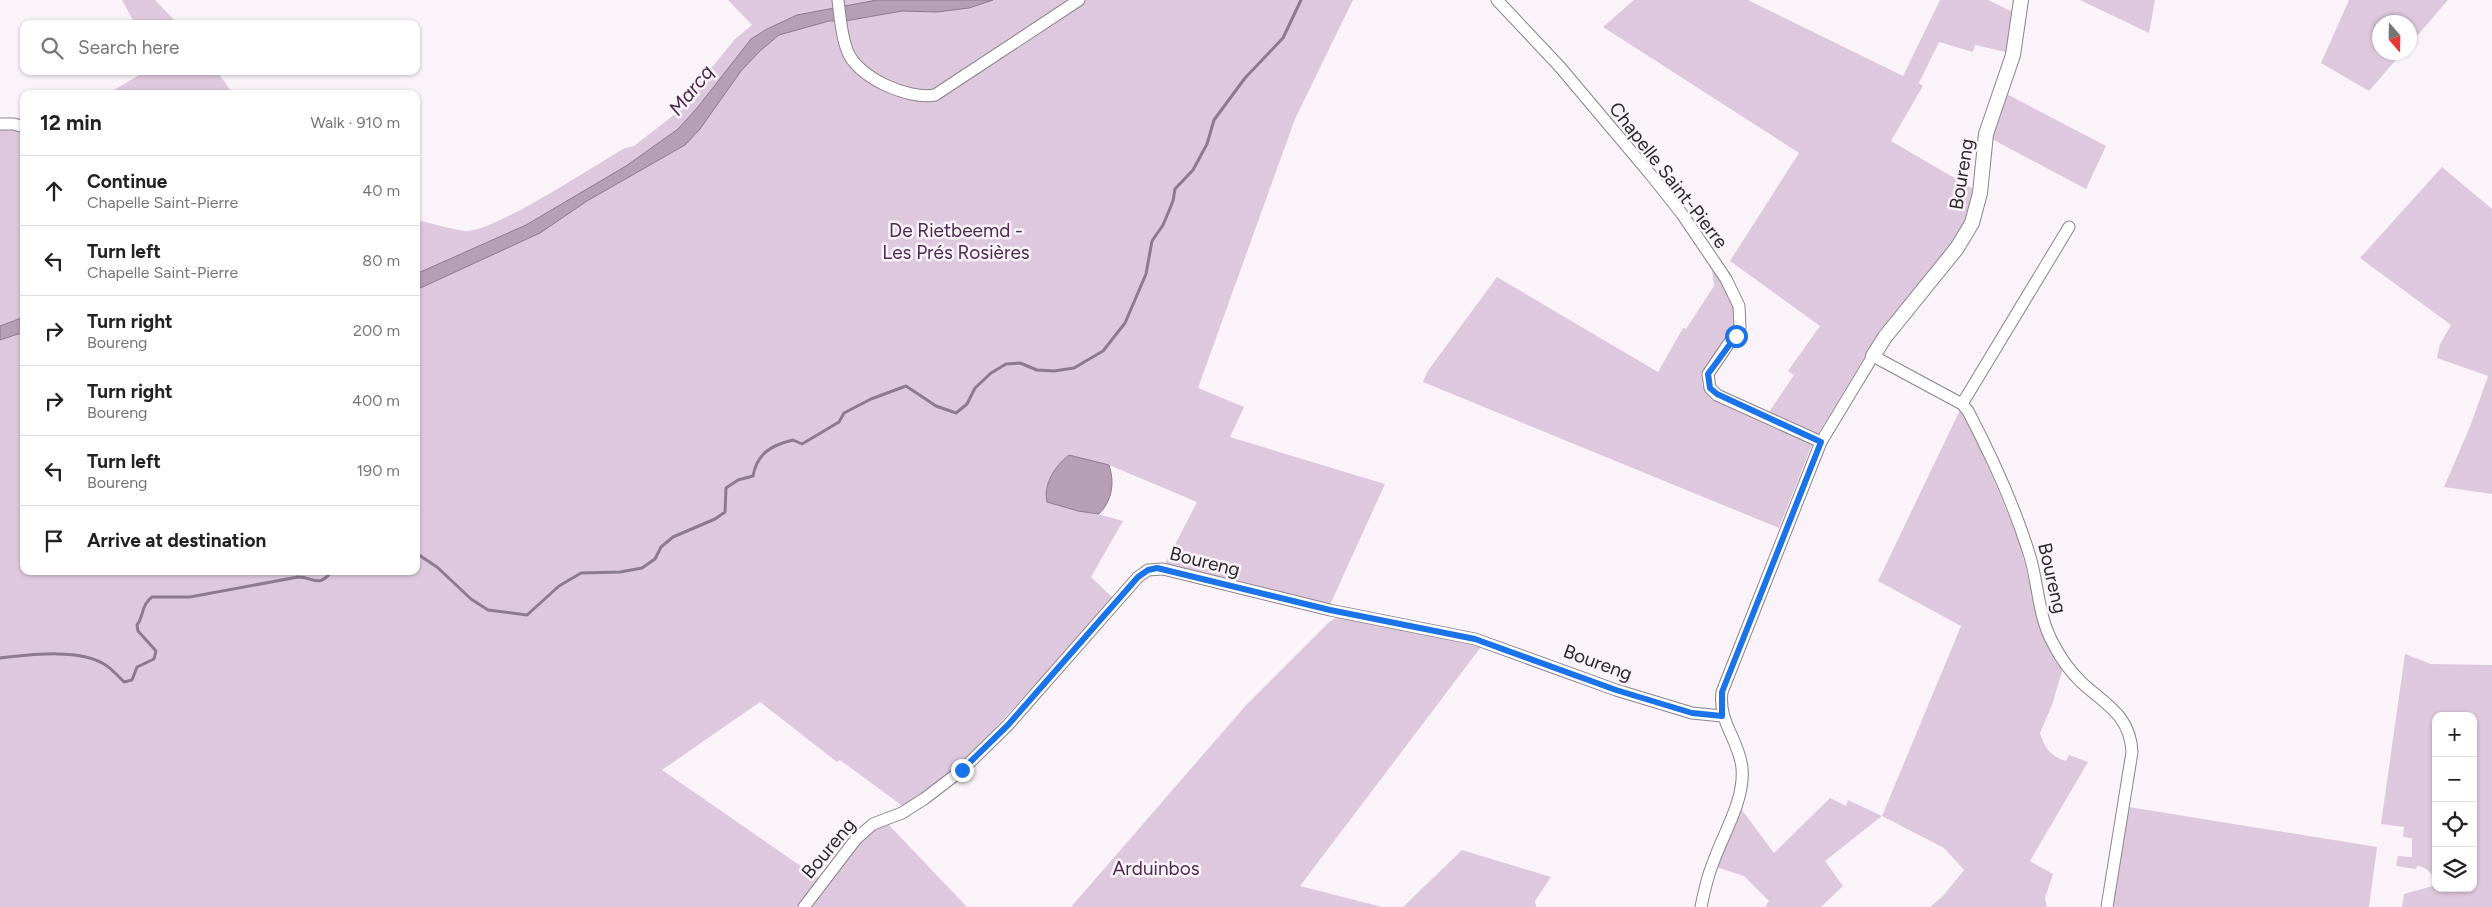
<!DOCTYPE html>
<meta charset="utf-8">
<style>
body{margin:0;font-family:Figtree,sans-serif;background:#f2f2f2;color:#222}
.controls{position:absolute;right:15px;bottom:15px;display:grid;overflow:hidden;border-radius:10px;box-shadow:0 1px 4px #0004}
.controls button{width:45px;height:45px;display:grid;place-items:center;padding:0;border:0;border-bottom:1px solid #e0e0e0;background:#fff;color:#222;font:25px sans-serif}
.compass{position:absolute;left:2372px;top:15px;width:45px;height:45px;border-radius:50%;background:#fff;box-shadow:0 1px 4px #0004;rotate:160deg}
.stop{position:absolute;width:15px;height:15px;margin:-11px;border:4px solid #1a73e8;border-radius:50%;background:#fff}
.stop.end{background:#1a73e8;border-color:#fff;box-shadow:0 1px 5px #0008}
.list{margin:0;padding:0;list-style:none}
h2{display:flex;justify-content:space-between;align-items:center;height:65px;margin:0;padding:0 20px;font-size:21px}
h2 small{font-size:16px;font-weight:400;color:#767676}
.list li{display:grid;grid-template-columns:32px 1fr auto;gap:15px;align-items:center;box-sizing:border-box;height:70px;padding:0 20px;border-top:1px solid #e0e0e0}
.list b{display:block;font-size:19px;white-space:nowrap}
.list p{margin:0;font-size:16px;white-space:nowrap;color:#767676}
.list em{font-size:16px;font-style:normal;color:#767676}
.icon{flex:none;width:28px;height:28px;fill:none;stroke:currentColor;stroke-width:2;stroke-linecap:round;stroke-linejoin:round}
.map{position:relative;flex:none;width:2492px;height:907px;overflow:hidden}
.search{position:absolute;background:#fff;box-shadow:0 1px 4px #0004;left:20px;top:20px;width:400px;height:55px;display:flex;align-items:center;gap:12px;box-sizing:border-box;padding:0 18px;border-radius:10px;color:#767676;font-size:19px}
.panel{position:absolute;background:#fff;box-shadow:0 1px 4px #0004;left:20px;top:90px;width:400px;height:485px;border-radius:10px}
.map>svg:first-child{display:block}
.green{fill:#dec8dd}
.water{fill:#b69eb6;stroke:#8c7b8c}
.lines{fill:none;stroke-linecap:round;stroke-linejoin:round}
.stream{stroke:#8c7b8c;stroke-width:3}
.minor-casing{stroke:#8a848a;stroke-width:13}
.tertiary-casing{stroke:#8a848a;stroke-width:16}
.minor{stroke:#fff;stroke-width:11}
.tertiary{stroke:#fff;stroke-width:14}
.route{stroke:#1a73e8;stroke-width:6}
.labels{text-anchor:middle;stroke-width:5;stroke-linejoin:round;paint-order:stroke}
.street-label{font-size:19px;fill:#2a282a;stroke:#faf4fa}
.park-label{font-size:19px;fill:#4e2b4e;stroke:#faf4fa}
.water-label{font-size:20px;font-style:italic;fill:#492749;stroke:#faf4fa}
</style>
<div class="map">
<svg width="2492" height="907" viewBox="0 0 2492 907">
<rect width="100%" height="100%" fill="#faf4fa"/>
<path class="green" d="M122,0H155L178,24H135Z
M728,0H1353L1295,119L1198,388L1244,407L1230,437L1385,484L1329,607L1165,564L1197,502L1109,465L1069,455C1055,466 1043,484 1047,502C1072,510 1098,513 1123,521L1091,577L1114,599L963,763L904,807L840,760L837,762L760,702L662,770L821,880L800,907H0V130L10,127L24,132V317L15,321L24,318V571H416V220C432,223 449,229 465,231C493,233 595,165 625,148L634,146L693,100L690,94L735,39L752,25Z
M1634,0H1748L1903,76L1940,0H1988L2015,13L2010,53L1975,45L1973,52L1939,42L1919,83L1923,86L1891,141L1975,190V199L1961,233L1893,317L1864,358L1813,442L1779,528L1423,382L1427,372L1497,277L1658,372L1683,328L1686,329L1714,286L1712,270L1715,269C1722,282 1732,297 1735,312C1738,338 1708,360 1702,385L1707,391L1767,415L1794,375L1788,371L1820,326L1730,261L1799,153L1603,27Z
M2080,0H2155L2149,33Z
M2349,0H2448L2410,44V22H2380V52L2402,53L2369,91L2321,63Z
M146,71H217L233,94H107Z
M2005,93L2106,146L2086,189L1988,137Z
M2442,167L2492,209V494L2444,487L2471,424L2488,376L2437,358L2440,344L2451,325L2360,258Z
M1960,410L1967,417L2019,540L2040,626L2063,668L2052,705L2040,733C2045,748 2050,756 2066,761L2069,755L2088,762L2030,861L2053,874L2045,898L2047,907H1930L1943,896L1964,870L1944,848L1882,816L1825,861L1843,886L1821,907H1765L1769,901L1744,876L1716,867L1739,806L1774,853L1830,798L1846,806L1848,800L1882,816L1961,626L1878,581Z
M1337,617L1481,647L1300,886L1382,907H1071L1247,704L1328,623Z
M2405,654L2431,664L2492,665V907H2402L2404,894L2436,885V888H2473V716H2436V883C2433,874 2426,866 2417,866L2416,869L2396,866L2398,856L2412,857V838L2403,837L2404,827L2381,824Z
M2129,807L2377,847L2369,907H2111Z
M888,824L967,907H810C832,878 853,836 888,824Z
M1462,850L1551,877L1535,901L1536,907H1403Z"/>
<path class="water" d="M877,0H993L969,8L937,12L902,11L845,21H829L779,35L760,51L741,71L700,129L685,145L587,201L540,233L416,290V274L526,225L626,166L678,129L697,108L751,39L767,29L797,15Z
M24,317V332L0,340V326Z
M1069,455L1109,465C1115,483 1112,501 1099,514L1078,511L1047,502C1043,484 1055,466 1069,455Z"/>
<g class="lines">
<path class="stream" d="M416,553L437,567L471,599L488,610L527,615L559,586L581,573L620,572L642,568L655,559L661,547L673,537L715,519L725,512L726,488L738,480L753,476C757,453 772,445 793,440L802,444L839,422L844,413L871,399L906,386L936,406L956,413L967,404L975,388L991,373L1006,364L1020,363L1037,370L1054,371L1074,368L1103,351L1125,323L1146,274L1152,241L1163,225L1173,201L1175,189L1193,170L1207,144L1214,120L1245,78L1283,38L1301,0
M0,658C28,655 79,648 104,664C111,668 118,676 124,682L132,680L137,667L154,659L156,651L138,631L137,625C144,616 141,605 152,597H190L298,577C314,577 318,589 332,571"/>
<g class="minor-casing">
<path id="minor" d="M838,0C840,16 841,34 847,50C856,77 908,100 935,95L1079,0
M1497,0L1560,67L1651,175L1682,214L1726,279L1739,306L1740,327L1708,374L1710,388L1717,395L1821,442
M0,124H14L24,127
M1962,404L2069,227
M804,907L856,839L873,824L902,813L924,799L962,770L1008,725L1138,577L1148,570L1163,569L1330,610L1475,639L1616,690L1692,713L1722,716
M1701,907C1704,892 1707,877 1713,863C1723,834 1745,800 1742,768C1739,739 1718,723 1722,692L1821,442L1873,356L1962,404L1968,411C1991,455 2013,503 2028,550C2039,582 2037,616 2054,645C2061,659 2070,671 2081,682C2106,705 2130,715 2132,752L2107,907"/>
</g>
<g class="tertiary-casing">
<path id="tertiary" d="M1873,356L1885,337L1957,248L1972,223L1980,193L1986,134L2013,55L2021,0"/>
</g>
<use href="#minor" class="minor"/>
<use href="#tertiary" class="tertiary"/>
</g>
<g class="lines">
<path class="route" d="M962,770L1008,725L1138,577L1148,570L1157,568L1330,610L1475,639L1616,690L1692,713L1722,716V692L1821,442L1717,394L1710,388L1708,374L1736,336"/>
</g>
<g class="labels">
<g class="street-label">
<text transform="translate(1961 174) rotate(-81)" y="7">Boureng</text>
<text transform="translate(1669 175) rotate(52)" y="7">Chapelle Saint-Pierre</text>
<text transform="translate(1205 561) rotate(14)" y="7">Boureng</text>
<text transform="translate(2053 578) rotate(77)" y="7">Boureng</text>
<text transform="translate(1598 662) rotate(20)" y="7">Boureng</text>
<text transform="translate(828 848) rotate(-50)" y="7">Boureng</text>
</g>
<g class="park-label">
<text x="956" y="237">De Rietbeemd -<tspan x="956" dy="22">Les Prés Rosières</tspan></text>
<text x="1156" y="875">Arduinbos</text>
</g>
<g class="water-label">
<text transform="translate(691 90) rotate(-51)" y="7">Marcq</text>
</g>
</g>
</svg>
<div class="controls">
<button>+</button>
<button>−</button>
<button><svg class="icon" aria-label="locate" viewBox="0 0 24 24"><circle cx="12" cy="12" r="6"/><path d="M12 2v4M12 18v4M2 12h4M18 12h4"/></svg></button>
<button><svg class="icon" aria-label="layers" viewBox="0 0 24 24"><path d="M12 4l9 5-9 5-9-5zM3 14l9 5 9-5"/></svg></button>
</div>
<svg class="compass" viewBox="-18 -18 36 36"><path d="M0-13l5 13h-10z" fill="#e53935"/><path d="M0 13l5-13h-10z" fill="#767676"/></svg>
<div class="stop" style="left:1736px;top:336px"></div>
<div class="stop end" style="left:962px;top:770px"></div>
<div class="search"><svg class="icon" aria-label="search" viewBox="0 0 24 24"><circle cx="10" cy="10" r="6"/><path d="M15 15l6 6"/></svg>Search here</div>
<section class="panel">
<h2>12 min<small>Walk · 910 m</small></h2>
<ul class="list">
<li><svg class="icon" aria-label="ahead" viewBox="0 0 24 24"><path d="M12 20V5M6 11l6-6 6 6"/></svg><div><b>Continue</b><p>Chapelle Saint-Pierre</p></div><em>40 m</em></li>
<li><svg class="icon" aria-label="left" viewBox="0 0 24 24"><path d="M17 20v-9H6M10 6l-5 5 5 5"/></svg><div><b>Turn left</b><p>Chapelle Saint-Pierre</p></div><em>80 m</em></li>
<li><svg class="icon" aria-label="right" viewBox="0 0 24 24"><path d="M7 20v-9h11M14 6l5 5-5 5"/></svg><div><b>Turn right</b><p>Boureng</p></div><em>200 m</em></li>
<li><svg class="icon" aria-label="right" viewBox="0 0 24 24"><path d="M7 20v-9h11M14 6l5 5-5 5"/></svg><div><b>Turn right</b><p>Boureng</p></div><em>400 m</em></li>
<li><svg class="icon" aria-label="left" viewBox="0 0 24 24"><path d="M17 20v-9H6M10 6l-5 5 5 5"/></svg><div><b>Turn left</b><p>Boureng</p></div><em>190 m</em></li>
<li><svg class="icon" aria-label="arrive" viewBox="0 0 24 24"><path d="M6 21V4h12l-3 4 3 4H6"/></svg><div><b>Arrive at destination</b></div></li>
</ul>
</section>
</div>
